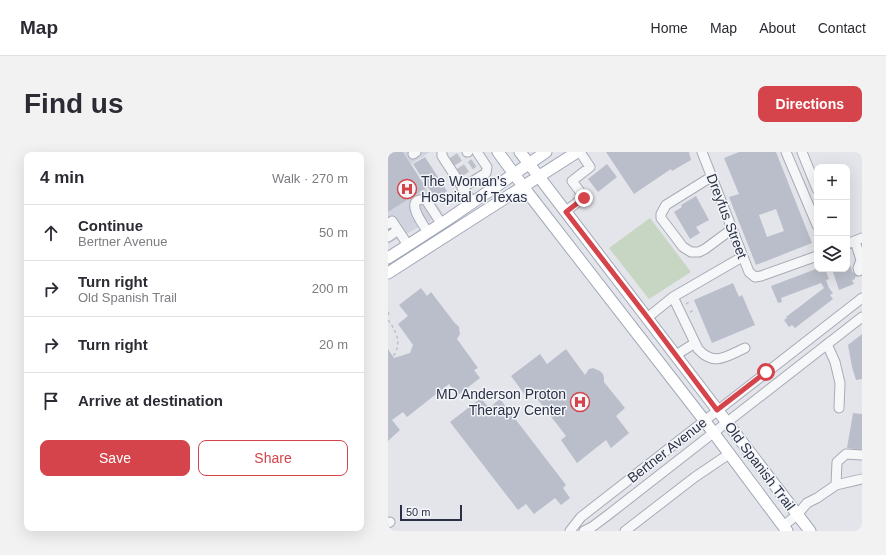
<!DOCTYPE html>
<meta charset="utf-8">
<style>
body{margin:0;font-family:Arial,sans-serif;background:#f2f2f3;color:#2b2b33}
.controls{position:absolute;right:12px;top:12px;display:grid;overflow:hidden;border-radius:8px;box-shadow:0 4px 16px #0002}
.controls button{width:36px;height:36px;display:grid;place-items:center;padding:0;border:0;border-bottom:1px solid #e1e1e2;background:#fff;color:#2b2b33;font:20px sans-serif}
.scale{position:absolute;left:12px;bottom:10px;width:62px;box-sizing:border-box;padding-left:4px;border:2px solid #2a3145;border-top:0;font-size:11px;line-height:14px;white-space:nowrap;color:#2a3145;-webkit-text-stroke:3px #f3f5f9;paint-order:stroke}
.stop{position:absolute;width:12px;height:12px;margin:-9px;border:3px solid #d5444b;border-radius:50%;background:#fff}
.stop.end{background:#d5444b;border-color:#fff;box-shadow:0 1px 4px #0008}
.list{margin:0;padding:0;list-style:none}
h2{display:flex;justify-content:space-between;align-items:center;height:52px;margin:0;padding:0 16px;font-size:17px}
h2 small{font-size:13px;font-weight:400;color:#7c7c81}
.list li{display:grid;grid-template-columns:26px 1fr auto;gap:12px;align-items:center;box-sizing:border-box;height:56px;padding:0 16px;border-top:1px solid #e1e1e2}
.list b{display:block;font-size:15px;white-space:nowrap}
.list p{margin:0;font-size:13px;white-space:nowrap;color:#7c7c81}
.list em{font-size:13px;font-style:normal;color:#7c7c81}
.actions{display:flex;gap:8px;padding:12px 16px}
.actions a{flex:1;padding:9px 0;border:1px solid #d5444b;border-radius:8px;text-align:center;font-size:14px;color:#d5444b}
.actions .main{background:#d5444b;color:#fff}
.icon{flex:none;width:22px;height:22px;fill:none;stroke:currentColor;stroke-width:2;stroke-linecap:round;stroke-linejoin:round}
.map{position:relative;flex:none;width:474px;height:379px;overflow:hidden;border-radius:8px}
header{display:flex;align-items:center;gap:24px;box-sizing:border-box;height:56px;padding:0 20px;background:#fff;border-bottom:1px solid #e1e1e2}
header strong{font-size:19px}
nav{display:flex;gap:22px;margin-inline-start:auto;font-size:14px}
.intro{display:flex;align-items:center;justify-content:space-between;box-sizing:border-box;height:96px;padding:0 24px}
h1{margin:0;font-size:28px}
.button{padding:10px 18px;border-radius:8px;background:#d5444b;color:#fff;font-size:14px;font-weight:700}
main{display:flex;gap:24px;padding:0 24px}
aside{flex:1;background:#fff;border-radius:8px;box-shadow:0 4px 16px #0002}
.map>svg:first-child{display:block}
.built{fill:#d1d4de}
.green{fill:#c6d6c3}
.building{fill:#babeca;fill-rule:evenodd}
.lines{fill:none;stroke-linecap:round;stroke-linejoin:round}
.minor-tunnel{stroke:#bec1ca;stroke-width:9;stroke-dasharray:9 4.5;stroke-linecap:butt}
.minor-casing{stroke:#a8abb6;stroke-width:11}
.major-casing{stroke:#a1a8b8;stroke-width:13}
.path{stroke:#bdc0c7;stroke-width:1.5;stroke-dasharray:3 3;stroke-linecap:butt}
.minor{stroke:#f6f7f9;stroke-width:9}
.major{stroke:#fff;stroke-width:11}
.route{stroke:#d5444b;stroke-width:5}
.labels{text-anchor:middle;stroke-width:3;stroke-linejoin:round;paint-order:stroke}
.poi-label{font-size:14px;fill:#2a3145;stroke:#f3f5f9;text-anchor:start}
.street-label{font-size:14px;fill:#2a3145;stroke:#f3f5f9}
</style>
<header>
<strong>Map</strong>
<nav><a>Home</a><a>Map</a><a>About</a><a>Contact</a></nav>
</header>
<div class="intro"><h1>Find us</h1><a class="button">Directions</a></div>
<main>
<aside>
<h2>4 min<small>Walk · 270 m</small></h2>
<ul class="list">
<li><svg class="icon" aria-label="ahead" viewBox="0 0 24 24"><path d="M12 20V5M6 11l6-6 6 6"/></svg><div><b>Continue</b><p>Bertner Avenue</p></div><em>50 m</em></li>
<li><svg class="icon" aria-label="right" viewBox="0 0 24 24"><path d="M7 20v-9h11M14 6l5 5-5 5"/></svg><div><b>Turn right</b><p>Old Spanish Trail</p></div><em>200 m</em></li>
<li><svg class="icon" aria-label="right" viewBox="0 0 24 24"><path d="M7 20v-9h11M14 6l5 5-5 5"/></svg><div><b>Turn right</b></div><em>20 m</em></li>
<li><svg class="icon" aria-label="arrive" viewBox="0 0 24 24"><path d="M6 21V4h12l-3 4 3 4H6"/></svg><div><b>Arrive at destination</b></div></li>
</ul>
<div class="actions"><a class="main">Save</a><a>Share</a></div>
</aside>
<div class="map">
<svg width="474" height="379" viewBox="0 0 474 379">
<rect width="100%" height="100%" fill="#e3e5eb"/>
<path class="built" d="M0,0H42L23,12L55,62L0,92Z"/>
<path class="green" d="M262,66L303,120L261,147L221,96Z"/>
<path class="building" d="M0,0H15L38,36L0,60Z
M218,0H301L303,8L284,19L283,17L246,42Z
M351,0H388L424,91L368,113L341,45L351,42L336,6ZM388,57L396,79L379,85L371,63Z
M37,5L59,39L47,46L25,12Z
M219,12L229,25L210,40L200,27Z
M308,44L321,68L308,75L312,81L302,87L286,60L294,55L293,53Z
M459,105L465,121L474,117V123L467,125V127L464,128L466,132L451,138L444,117H459Z
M428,117H437L441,127L438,128L441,136L445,141L442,143L445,147L407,176L404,173L401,175L396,168L399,166L398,165L436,136L433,131L393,146L394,150L390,151L383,134Z
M345,131L351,145L354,143L367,173L324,191L306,148Z
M33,136L39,144L43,140L66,170L71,175L72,182L69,187L90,216L86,218L92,226L70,243L61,232L19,265L15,260L4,268L12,278L0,289V197L6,206L22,201L25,193L10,172L20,164L11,153Z
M474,182V227L468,228L464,215L460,193Z
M178,197L197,223L201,217L205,216L212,219L215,222L216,226V230L237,256L228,264L241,281L223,296L218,288L189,311L173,288L178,284L144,240L138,244L123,224L152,202L159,212Z
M93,246L101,256L112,247L178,333L175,336L182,346L173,353L167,346L146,362L138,352L130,358L62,270Z
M465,261L474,262V298L459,296Z"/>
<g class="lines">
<path class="minor-tunnel" d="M64,10L79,0
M71,21L86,11"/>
<g class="minor-casing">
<path id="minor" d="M54,0V4L84,50
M79,0H80
M314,0L361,120L367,125L373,124L429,104
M398,0L429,73
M414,0L429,37
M25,2L28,0
M323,25L278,53L273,62V66L295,95L303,100H311L317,97L344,77
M74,36L98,21L99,15L89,0
M177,60L196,45L184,29L202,15L192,0
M0,72L4,69L20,93
M40,80C35,73 14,44 38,48L53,71
M0,85L10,78
M467,89L473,108L470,116L471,119
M459,92L474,86
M285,145L310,197C326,215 339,204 357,196
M259,166L285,145L354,105
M439,192L447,210L452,231L451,256
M288,203L307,191
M448,333L449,310L458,302L474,303
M0,371L2,370
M395,374L409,363L419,351L429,346L448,333L474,327
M182,379L193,365L474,146
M196,379L204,375L220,363L474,165
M237,379L307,325L341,302"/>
</g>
<g class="major-casing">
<path id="major" d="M110,0L140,41L316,268L399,379
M132,0L422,379
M0,106L59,68L158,0
M0,121L189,0"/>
</g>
<path class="path" d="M298,152L303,149
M0,160L1,163L0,164
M302,160L307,158
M0,168C9,180 14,191 5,205"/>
<use href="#minor" class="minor"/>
<use href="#major" class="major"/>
</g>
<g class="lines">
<path class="route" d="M196,46L178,60L260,166L329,258L378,220"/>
</g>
<defs>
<g id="hospital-ring" transform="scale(1)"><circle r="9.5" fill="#f3f5f9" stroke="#d5444b" stroke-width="1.5"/><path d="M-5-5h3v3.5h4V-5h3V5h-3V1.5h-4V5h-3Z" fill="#d5444b"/></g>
</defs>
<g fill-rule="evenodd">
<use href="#hospital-ring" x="19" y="37"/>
<use href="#hospital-ring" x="192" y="250"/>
</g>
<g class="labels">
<g class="poi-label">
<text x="33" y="34">The Woman's<tspan x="33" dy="16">Hospital of Texas</tspan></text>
<text x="178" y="247" text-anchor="end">MD Anderson Proton<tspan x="178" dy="16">Therapy Center</tspan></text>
</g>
<g class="street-label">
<text transform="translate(339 64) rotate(69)" y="5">Dreyfus Street</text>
<text transform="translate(279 298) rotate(-38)" y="5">Bertner Avenue</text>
<text transform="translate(372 314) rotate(53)" y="5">Old Spanish Trail</text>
</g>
</g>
</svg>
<div class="controls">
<button>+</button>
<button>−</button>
<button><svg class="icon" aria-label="layers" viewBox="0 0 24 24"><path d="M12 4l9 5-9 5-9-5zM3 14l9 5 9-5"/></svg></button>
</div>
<div class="scale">50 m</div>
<div class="stop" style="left:378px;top:220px"></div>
<div class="stop end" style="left:196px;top:46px"></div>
</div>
</main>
